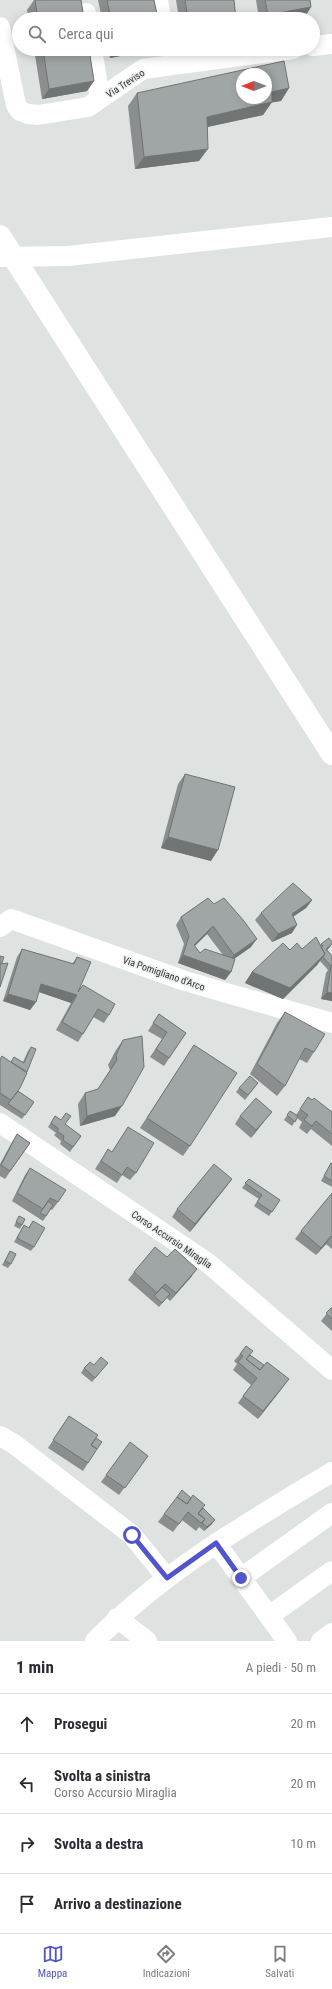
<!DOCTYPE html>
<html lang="it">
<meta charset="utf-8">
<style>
body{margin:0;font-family:"Roboto Condensed",sans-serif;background:#f2f2f3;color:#2b2b33}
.compass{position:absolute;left:236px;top:68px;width:36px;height:36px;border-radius:50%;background:#fff;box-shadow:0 2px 10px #0003;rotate:270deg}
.stop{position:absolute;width:12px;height:12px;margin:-9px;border:3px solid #5155cb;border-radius:50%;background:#fff}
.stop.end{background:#5155cb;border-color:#fff;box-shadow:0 1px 4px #0008}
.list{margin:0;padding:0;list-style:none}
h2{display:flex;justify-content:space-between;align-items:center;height:52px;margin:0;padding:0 16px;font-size:17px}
h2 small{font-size:13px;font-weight:400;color:#7c7c81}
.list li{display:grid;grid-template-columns:26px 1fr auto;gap:12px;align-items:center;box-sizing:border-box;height:60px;padding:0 16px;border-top:1px solid #e1e1e2}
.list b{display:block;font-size:15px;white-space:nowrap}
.list p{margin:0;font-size:13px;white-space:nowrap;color:#7c7c81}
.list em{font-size:13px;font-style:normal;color:#7c7c81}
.icon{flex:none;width:22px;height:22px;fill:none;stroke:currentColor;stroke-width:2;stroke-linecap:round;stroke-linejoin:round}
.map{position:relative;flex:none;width:332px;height:1641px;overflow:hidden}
.search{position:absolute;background:#fff;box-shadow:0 2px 10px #0003;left:12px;right:12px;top:12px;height:44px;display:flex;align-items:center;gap:10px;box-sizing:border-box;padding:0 14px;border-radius:22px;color:#7c7c81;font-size:15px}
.sheet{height:292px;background:#fff}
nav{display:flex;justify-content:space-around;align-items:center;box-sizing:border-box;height:56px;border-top:1px solid #e1e1e2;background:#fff;font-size:11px;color:#7c7c81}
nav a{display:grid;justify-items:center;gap:2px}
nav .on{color:#5155cb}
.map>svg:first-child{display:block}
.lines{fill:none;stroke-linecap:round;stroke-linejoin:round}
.minor{stroke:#fff;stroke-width:20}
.major{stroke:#fff;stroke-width:22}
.wall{fill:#8a8e8e;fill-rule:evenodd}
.shaded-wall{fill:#707474}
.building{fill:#a0a5a5;stroke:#707474;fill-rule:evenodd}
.route{stroke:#5155cb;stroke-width:5}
.labels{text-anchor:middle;stroke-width:3;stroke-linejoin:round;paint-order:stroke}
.street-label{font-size:10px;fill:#303231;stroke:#ecf0ee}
</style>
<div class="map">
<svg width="332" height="1641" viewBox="0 0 332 1641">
<rect width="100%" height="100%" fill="#dee3e1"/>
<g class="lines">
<path class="minor" d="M158,0L161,19
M86,13L87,19
M0,27L16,105L20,111L28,114L38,115L88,107L143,69L293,49
M313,46L332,44
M92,49L100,98
M0,257L68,256L332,227
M0,927L11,919L185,981L332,1023
M0,1123L208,1263L332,1370
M0,1436L14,1444L132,1535L167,1578
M216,1543L287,1641
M241,1578L332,1513
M269,1616L332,1571
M117,1618L147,1641
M95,1641C163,1571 249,1522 332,1472
M321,1641L332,1633"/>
<path class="major" d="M0,236L332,754"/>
</g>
<path class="wall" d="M34,0H81L84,19H29L27,10Z
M98,0H154L158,19H102Z
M176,0H234L236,19H179Z
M256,0H310L311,7L304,18L296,19H259Z
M34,49H89L94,81L87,91L42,99Z
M108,49H155L110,58Z
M289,88L281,101L272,102L263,115L207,127L199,161L135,169L128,106L137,93Z
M185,774L211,861L161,848L178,784Z
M208,898L251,947L234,959L231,972L225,980L178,963L184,944L176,925L181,917ZM207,934L223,955L200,953L195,946Z
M312,900L306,908L293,917L292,933L272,942L255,920L261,913Z
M321,944L330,947L327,950L332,956V1001L321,999L326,973L328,970L320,961L317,965L283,999L245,983L252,972L290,950L302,949L320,945Z
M22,949L72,964L77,957L78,992L109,1015L104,1023L93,1017L83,1034L78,1042L56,1030L71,1003L39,992L36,1002L30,1010L3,1001L17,957Z
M285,1012L314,1052L307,1063L299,1059L285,1086L277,1096L250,1074L277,1023Z
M159,1014L186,1033L164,1066L150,1057L162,1039L148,1031Z
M123,1040L115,1116L80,1126L78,1104L85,1093L97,1090L110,1070L108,1065L116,1050Z
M194,1045L190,1146L183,1156L140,1128Z
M31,1047L18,1091L34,1102L22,1119L0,1105V1059L11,1062L14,1057L23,1062L28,1051Z
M255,1087L245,1100L236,1092L239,1088Z
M308,1097L332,1112V1146L311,1129L307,1134L299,1128L302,1122L297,1118L292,1126L284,1120L290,1111L296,1115Z
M272,1112L266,1119L251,1138L235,1124L240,1116Z
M55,1116L81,1136L70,1152L60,1144L61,1141L54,1135L56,1133L48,1127Z
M128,1127L136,1173L130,1180L122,1175L117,1183L95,1169L108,1149L112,1152Z
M17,1134L30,1143L5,1179L0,1176V1164L12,1142Z
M331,1163L332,1164V1187L321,1181Z
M30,1168L58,1202L52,1210L51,1209L43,1221L12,1201L25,1175Z
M232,1179L226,1187L190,1232L172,1217L177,1209Z
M249,1179L280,1200L269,1216L254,1206L259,1199L242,1188Z
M332,1193V1249L326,1244L316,1255L295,1239L301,1231Z
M19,1216L22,1225L20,1229L14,1226Z
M33,1221L34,1247L31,1251L14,1242L24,1225L28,1228Z
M10,1251L11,1264L8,1268L2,1265L8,1255Z
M167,1257L192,1276L170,1301L167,1298L159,1307L128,1280L134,1272Z
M332,1307V1331L321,1321Z
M240,1354L250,1355L283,1387L258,1419L238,1403L251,1385L233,1370L237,1364L234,1361Z
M108,1363L92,1382L81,1373L84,1368L94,1365Z
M69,1416L96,1438L88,1463L83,1471L48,1448Z
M130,1442L148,1456L119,1495L101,1482Z
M203,1508L212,1524L204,1531L199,1527L196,1531L182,1520L173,1532L158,1522L164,1514Z"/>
<path class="shaded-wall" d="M311,7L304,18L296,19H265L268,15Z
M116,49H155L110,58Z
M94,81L87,91L42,99L49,89Z
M289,88L281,101L263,104L272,92Z
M272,102L263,115L198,129L207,117Z
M208,149L199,161L135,169L144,157Z
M168,837L218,850L211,861L161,848Z
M312,900L306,908L286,921L292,914Z
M297,925L292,933L272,942L278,934Z
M213,926L207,934L188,952L194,945Z
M257,939L251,947L228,963L234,955Z
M332,944L330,947L323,953L326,949Z
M325,954L317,965L283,999L245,983L252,972Z
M183,955L231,972L225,980L178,963Z
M41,984L77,995L71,1003L36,991Z
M327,992L332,993V1001L321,999Z
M8,994L36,1002L30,1010L3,1001Z
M122,1106L115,1116L80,1126L87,1116Z
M272,1112L266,1119L251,1138L256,1130Z
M232,1179L226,1187L190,1232L195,1224Z
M331,1236L326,1244L316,1255L321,1248Z
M197,1269L192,1276L170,1301L176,1293Z
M289,1379L283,1387L258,1419L263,1411Z
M215,1520L212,1524L204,1531L207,1527Z"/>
<path class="building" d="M35,0H81L84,19H38Z
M107,0H154L158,19H111Z
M185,0H234L236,19H188Z
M265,0H310L311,7L268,15Z
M43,49H89L94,81L49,89Z
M284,61L289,88L272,92V102L207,117L208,149L144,157L137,93ZM242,74H266V98H242Z
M185,774L235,787L218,850L168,837Z
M293,883L312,900L292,914L297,925L278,934L261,913Z
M208,898L214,904L224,898L244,921L257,939L234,955L213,926L194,945L200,953L205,949L235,959L231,972L183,955L189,936L181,917Z
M316,937L325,954L290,988L252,972L283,943L290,950L297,943L302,949Z
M329,938L332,942V944L326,949L332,956V965L331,966L323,957L325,954L321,947L323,946L321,944Z
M22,949L74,964L77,957L91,962L78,992L83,985L115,1004L109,1015L98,1009L83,1034L62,1022L77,995L41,984L36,1002L8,994Z
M0,956L4,957L2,963H0Z
M8,963L0,987V964Z
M331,965H332V993L327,992Z
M285,1012L325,1034L314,1052L305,1048L285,1086L257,1064Z
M159,1014L186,1033L169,1058L156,1049L167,1032L153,1023Z
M142,1036L144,1067L122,1106L87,1116L85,1093L98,1089L117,1060L116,1055L123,1040Z
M194,1045L237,1073L190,1146L147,1118Z
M31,1047L36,1049L27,1072L11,1062L14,1057L24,1063Z
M2,1056L27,1073L20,1088L11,1100L0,1093V1059Z
M250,1076L258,1083L248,1095L239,1088Z
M18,1091L34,1102L25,1115L8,1104Z
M308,1097L312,1100L314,1098L332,1112V1134L316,1121L312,1126L304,1120L308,1115L300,1109Z
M256,1098L272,1112L256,1130L240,1116Z
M290,1111L298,1116L295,1122L287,1115Z
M66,1113L71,1116L65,1124L81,1136L73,1147L63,1140L64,1136L57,1131L59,1129L51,1123L55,1116L61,1120Z
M128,1127L154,1143L136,1173L127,1167L122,1175L101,1161L108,1149L112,1152Z
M17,1134L30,1143L10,1171L1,1165Z
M331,1163L332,1164V1181L324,1176Z
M214,1164L232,1179L195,1224L177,1209Z
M30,1168L66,1190L58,1202L50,1198L43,1209L17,1193Z
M249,1179L280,1200L272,1212L257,1202L262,1195L245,1183Z
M332,1193V1237L331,1236L321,1248L301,1231Z
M48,1201L53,1205L46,1216L40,1213Z
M19,1216L25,1219L22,1225L16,1222Z
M33,1221L45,1228L34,1247L17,1238L24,1225L29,1228Z
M155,1247L167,1257L175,1249L197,1269L176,1293L165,1284L157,1293L134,1272Z
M10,1251L16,1254L11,1264L5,1261Z
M162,1287L170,1294L162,1303L154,1296Z
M332,1307V1319L326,1313Z
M246,1346L253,1351L246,1359L260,1370L267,1362L289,1379L263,1411L243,1396L257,1378L238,1362L243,1356L240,1354Z
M250,1355L264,1365L260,1370L246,1359Z
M101,1357L108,1363L95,1378L84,1368L90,1362L94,1365Z
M69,1416L98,1435L91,1445L97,1449L88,1463L53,1440Z
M96,1438L102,1442L97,1449L91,1445Z
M130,1442L148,1456L125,1488L106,1475Z
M182,1490L191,1498L187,1504L177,1497Z
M193,1495L205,1505L198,1513L205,1519L201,1523L188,1512L179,1524L164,1514L177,1497L187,1504Z
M203,1508L215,1520L207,1527L202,1523L205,1519L198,1514Z"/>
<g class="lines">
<path class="route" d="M132,1535L167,1578L216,1543L241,1578"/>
</g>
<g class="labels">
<g class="street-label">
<text transform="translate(125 83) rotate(-33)" y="4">Via Treviso</text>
<text transform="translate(164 973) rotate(19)" y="4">Via Pomigliano d'Arco</text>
<text transform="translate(172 1239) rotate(34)" y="4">Corso Accursio Miraglia</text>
</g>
</g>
</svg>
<svg class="compass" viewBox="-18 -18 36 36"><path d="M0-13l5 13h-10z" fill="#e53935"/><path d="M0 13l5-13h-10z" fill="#7c7c81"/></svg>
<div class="stop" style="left:132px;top:1535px"></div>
<div class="stop end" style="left:241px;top:1578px"></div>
<div class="search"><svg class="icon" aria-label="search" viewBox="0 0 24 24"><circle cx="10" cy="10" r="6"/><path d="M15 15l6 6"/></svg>Cerca qui</div>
</div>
<section class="sheet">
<h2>1 min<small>A piedi · 50 m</small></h2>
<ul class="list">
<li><svg class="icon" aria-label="ahead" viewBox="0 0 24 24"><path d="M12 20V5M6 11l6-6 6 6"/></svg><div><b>Prosegui</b></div><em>20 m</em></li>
<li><svg class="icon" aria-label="left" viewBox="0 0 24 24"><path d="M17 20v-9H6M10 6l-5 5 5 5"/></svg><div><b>Svolta a sinistra</b><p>Corso Accursio Miraglia</p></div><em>20 m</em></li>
<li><svg class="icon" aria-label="right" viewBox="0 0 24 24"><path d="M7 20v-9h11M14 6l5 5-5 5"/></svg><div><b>Svolta a destra</b></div><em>10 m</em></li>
<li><svg class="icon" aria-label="arrive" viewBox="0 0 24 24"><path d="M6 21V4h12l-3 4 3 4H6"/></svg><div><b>Arrivo a destinazione</b></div></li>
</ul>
</section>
<nav>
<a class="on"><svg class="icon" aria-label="map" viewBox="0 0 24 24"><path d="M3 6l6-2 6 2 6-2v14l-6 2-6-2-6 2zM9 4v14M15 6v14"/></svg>Mappa</a>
<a><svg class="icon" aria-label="directions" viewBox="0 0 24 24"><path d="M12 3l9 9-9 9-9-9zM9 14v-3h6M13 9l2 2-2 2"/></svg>Indicazioni</a>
<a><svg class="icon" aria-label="saved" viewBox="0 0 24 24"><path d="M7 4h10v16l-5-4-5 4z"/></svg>Salvati</a>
</nav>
